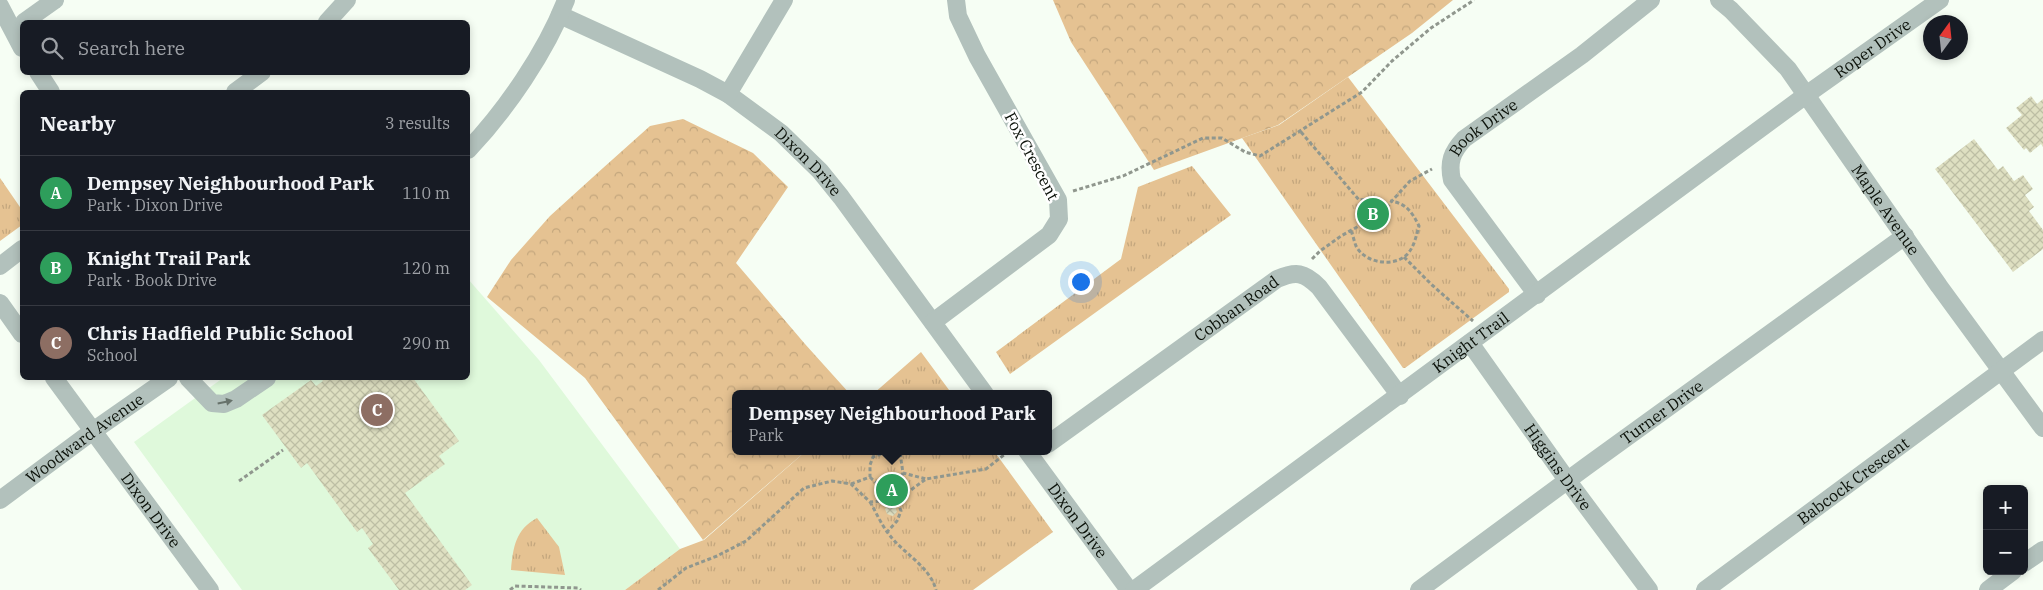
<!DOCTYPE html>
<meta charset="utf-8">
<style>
body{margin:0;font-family:"IBM Plex Serif",serif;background:#242831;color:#f1f3f6}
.controls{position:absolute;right:15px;bottom:15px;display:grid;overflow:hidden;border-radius:8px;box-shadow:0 2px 8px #0003}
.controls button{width:45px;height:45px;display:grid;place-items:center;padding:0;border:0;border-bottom:1px solid #363941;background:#171b24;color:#f1f3f6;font:25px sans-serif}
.compass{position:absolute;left:1923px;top:15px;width:45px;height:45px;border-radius:50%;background:#171b24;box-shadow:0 2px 8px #0003;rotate:15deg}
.you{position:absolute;left:1080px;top:281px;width:18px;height:18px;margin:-12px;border:4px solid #fff;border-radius:50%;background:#1a73e8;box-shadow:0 0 0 8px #1a73e833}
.badge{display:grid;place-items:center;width:32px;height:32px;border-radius:50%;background:#b5429b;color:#fff;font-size:16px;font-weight:700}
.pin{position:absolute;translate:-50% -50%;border:2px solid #fff;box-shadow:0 1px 5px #0006}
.popup{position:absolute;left:732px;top:390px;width:320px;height:65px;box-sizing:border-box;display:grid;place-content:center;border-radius:8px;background:#171b24;filter:drop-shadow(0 1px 4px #0005);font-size:16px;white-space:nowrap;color:#9ea1a6}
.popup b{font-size:19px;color:#f1f3f6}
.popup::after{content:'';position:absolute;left:50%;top:100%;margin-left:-10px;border:10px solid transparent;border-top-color:#171b24}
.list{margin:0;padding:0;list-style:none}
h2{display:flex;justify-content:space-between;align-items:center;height:65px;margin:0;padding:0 20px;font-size:21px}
h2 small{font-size:16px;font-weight:400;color:#9ea1a6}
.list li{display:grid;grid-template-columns:32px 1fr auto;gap:15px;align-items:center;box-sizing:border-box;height:75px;padding:0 20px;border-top:1px solid #363941}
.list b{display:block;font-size:19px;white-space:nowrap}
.list p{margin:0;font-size:16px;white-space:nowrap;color:#9ea1a6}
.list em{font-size:16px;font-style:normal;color:#9ea1a6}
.icon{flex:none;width:28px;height:28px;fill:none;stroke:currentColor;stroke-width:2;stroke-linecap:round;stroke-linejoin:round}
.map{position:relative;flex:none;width:2043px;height:590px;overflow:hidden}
.search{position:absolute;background:#171b24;box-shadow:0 2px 8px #0003;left:20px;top:20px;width:450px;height:55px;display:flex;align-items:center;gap:12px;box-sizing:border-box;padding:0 18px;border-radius:8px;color:#9ea1a6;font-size:19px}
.panel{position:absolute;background:#171b24;box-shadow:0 2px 8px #0003;left:20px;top:90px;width:450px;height:290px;border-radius:8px}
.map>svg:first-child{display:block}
.built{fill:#dff9db}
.forest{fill:url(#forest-crowns)}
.park{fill:url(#park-tufts)}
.building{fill:url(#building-cross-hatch)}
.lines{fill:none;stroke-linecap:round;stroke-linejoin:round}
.path{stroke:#90978e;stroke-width:3;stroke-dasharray:4 2.5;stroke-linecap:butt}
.minor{stroke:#b2c1bc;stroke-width:18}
.oneway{fill:#67726b}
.labels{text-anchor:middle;stroke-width:5;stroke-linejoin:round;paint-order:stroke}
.street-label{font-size:16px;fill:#0b1109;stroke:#fff}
</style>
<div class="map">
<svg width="2043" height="590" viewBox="0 0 2043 590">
<defs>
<pattern id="forest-crowns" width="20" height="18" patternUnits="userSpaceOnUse" patternTransform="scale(1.25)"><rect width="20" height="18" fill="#e5c292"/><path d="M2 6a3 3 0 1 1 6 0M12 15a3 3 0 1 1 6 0" fill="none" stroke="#c3a67d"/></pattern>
<pattern id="park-tufts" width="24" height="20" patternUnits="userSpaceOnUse" patternTransform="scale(1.25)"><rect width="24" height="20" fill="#e5c292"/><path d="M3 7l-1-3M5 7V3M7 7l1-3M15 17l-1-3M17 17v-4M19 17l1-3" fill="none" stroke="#c3a67d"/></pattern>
<pattern id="building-cross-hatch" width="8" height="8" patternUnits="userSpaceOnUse" patternTransform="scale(1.25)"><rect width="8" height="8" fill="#dedfc1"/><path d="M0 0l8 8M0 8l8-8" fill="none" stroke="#bdbea4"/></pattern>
</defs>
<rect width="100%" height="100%" fill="#f6fef4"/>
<path class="built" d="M468,279L539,360L680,549L625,590H242L134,442L223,378H468Z"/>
<path class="forest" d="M1053,0H1453L1412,33L1278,125L1154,170L1071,42Z
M683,119L753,153L788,187L736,263L805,344L850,394H736V451H806L703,540L585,378L487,297L511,260L550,216L603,168L650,126Z"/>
<path class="park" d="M1348,77L1509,289V292L1405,368H1403L1242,138L1279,125Z
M1192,166L1231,215L1010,374L996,352L1121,259L1138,187Z
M0,178L22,210V225L0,241Z
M921,352L952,394H873Z
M806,451H994L1053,532L973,590H625L680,549L704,540Z
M537,518L559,547L565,575L511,570C513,547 516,529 537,518Z"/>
<path class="building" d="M2031,96L2037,104L2043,99V147L2041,144L2030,153L2026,148L2024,150L2006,128L2022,115L2016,108Z
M1974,139L1998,170L2003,166L2014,181L2023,175L2033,189L2025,195L2034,207L2029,211L2043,230V249L2013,272L1935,169Z
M1368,203L1373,209L1371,215L1364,217L1359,211L1362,204Z
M321,378H413L459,441L439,456L445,464L405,493L472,585L465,590H399L368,548L373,544L362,528L357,532L307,463L301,468L262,415L311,380L316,386L323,381Z
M889,505L895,506L897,512L893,516L887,514L885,509Z"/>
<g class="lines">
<path class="path" d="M1301,132L1359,200L1368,199L1380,214
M1073,191L1123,176L1203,138H1222L1245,152L1260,156L1362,92L1392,61L1431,28L1474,0
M1351,231C1353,235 1354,241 1356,246C1364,262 1390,267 1404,257C1414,250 1416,236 1419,226C1412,212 1406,203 1390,201
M1404,257L1432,285L1473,321
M1312,259L1320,251L1341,236L1380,214L1410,181L1432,169
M894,451L900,453L903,473L926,479
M870,477C879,487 885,487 898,483L903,473
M239,481L283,450
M851,484L870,477V465L873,457L888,451
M885,487L897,500L901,511L897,521L887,532
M870,502C876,512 881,524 888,533C902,553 930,566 936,590
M510,590L515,586L578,588L581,590
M658,590L686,568L717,556L746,541L804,488L832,481L851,484L870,502L897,500L926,479L986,469L1009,451"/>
<g class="minor">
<path id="s1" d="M1719,0L1731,10L1788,69L1939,286L2043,428"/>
<path d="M0,6L22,48"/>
<path id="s2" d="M560,15L700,79L728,94L781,133L820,171L841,197L985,394"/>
<path d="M24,22L55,0"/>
<path d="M327,22L347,0"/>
<path d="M38,72L51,92"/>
<path d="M235,92L262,72"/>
<path d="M728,94L784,0"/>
<path d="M468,150C506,110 546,52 566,0"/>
<path d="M0,266L22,249"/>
<path id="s3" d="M1537,295L1452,180C1448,162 1452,152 1464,139L1582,55L1651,0"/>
<path d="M0,303L22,334"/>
<path d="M933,322L1049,235L1059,219L1058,200L977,56L958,16L956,0"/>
<path id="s4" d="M1470,343L1567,480L1649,590"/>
<path id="s5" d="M54,378L210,590"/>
<path d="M188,378L212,403L224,404L236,399L267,378"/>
<path id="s6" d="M1048,444L1277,279C1296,271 1304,272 1319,287L1400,396"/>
<path id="s7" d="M1027,451L1129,590"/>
<path id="s8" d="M0,500L93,431L169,378"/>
<path d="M2024,563L2043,550"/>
<path id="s9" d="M1134,590L1806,95L1940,0"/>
<path id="s10" d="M1419,590L1587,466L1905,236"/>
<path id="s11" d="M1705,590L2043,340"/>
<path d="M1988,590L2013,571"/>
</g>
</g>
<defs><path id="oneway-solid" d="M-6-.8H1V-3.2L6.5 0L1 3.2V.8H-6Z" transform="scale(1.25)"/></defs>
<use class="oneway" href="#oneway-solid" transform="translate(225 402) rotate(-12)"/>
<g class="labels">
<g class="street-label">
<text dy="6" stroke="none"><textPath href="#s9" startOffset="916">Roper Drive</textPath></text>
<text dy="6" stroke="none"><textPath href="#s3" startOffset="210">Book Drive</textPath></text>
<text transform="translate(1032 156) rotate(62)" y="6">Fox Crescent</text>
<text dy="6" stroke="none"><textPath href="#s2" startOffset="291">Dixon Drive</textPath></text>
<text dy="6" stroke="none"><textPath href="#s1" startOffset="269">Maple Avenue</textPath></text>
<text dy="6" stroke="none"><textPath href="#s6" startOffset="232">Cobban Road</textPath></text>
<text dy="6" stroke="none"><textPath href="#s9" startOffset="418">Knight Trail</textPath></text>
<text dy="6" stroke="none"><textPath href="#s10" startOffset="301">Turner Drive</textPath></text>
<text dy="6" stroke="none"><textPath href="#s8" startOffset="105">Woodward Avenue</textPath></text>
<text dy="6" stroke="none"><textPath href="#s4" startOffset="152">Higgins Drive</textPath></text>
<text dy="6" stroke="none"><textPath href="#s11" startOffset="184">Babcock Crescent</textPath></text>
<text dy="6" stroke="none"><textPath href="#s5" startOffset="164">Dixon Drive</textPath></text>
<text dy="6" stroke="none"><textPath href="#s7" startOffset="86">Dixon Drive</textPath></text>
</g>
</g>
</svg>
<div class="controls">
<button>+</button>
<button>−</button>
</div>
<svg class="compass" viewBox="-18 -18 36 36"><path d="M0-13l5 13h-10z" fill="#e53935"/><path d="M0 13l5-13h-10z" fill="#9ea1a6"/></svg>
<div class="you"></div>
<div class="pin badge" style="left:892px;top:490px;background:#2e9e5b">A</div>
<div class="popup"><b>Dempsey Neighbourhood Park</b>Park</div>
<div class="pin badge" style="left:1373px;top:214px;background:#2e9e5b">B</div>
<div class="pin badge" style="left:377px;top:410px;background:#8d6e63">C</div>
<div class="search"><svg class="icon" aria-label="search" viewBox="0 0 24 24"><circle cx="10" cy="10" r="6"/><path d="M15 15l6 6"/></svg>Search here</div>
<section class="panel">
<h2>Nearby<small>3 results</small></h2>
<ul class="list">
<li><span class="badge" style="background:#2e9e5b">A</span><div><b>Dempsey Neighbourhood Park</b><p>Park · Dixon Drive</p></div><em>110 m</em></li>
<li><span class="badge" style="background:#2e9e5b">B</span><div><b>Knight Trail Park</b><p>Park · Book Drive</p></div><em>120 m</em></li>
<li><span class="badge" style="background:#8d6e63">C</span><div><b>Chris Hadfield Public School</b><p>School</p></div><em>290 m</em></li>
</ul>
</section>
</div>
